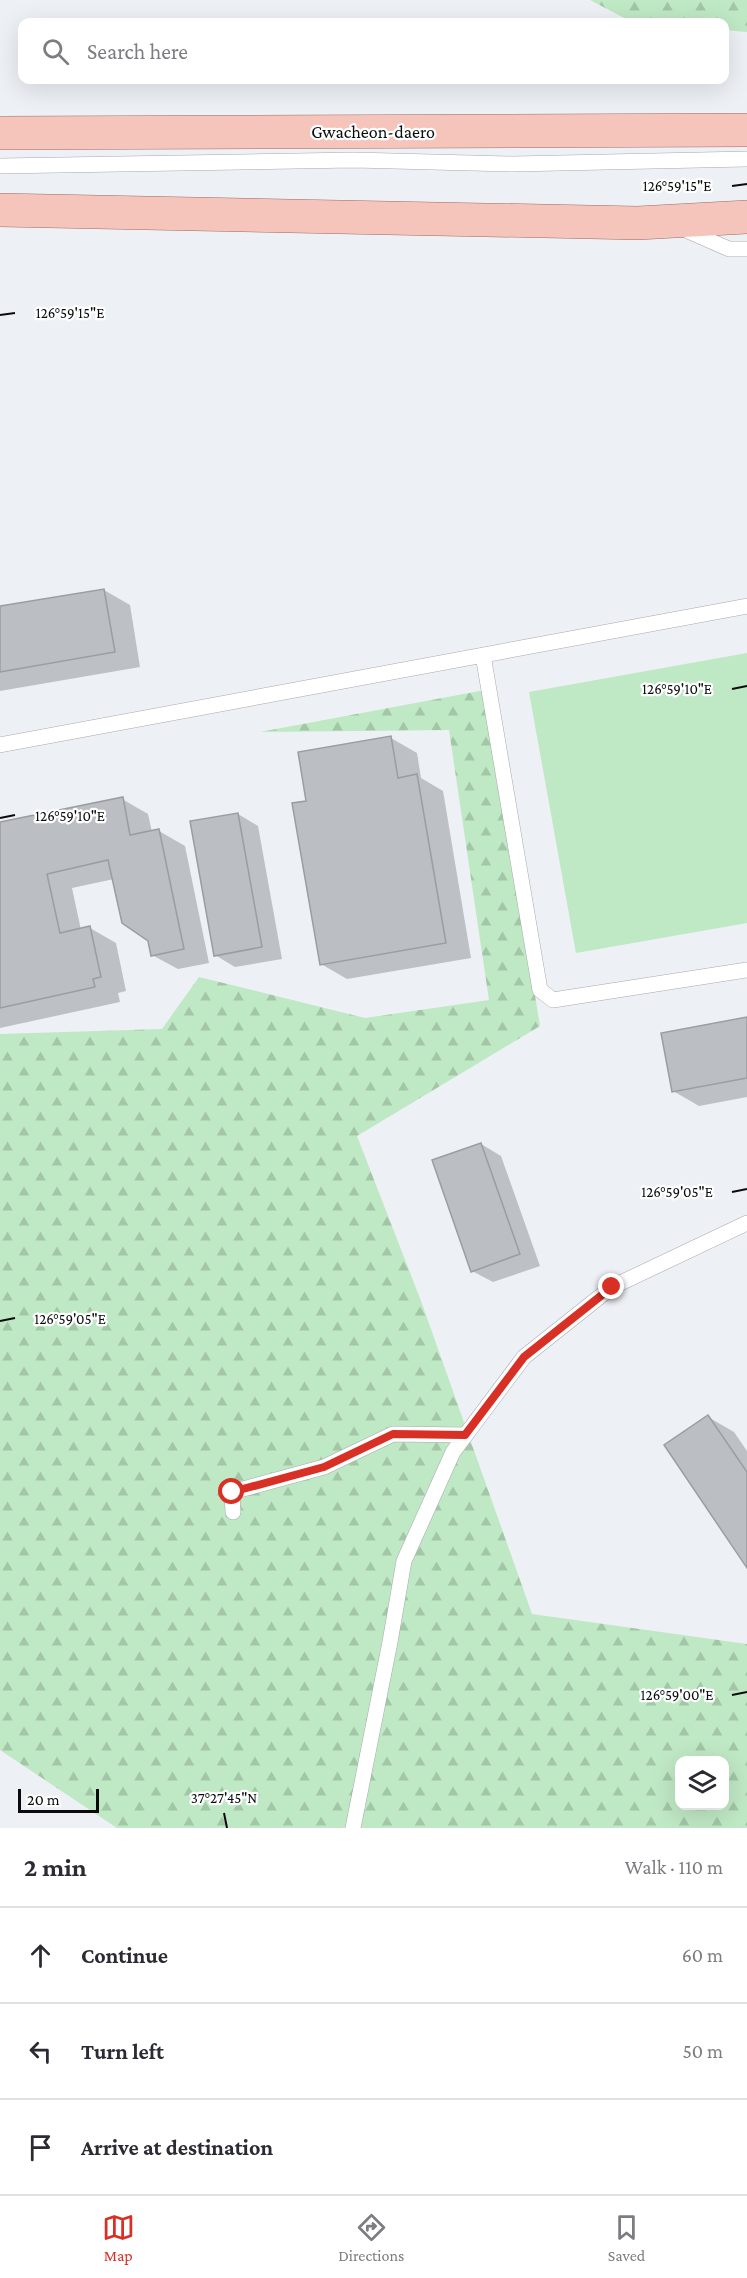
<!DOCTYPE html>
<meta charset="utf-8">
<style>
body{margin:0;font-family:"Crimson Pro",serif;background:#f7f7f7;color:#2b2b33}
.controls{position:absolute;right:18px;bottom:18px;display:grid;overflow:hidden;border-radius:12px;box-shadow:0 6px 24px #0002}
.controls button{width:54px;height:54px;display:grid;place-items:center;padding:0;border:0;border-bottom:2px solid #e1e1e2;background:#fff;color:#2b2b33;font:30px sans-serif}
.scale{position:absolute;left:18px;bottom:15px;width:81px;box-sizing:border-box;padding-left:6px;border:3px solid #0b0b0d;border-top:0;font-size:16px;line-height:21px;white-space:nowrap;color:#0b0b0d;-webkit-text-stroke:4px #fdfefe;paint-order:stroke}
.stop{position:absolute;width:18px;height:18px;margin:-14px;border:4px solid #d93025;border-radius:50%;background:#fff}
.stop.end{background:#d93025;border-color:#fff;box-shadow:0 2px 6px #0008}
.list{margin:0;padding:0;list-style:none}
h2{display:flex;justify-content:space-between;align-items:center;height:78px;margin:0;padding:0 24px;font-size:26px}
h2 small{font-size:20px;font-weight:400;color:#7c7c81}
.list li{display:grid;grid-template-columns:39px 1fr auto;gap:18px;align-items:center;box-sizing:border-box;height:96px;padding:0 24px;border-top:2px solid #e1e1e2}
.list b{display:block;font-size:22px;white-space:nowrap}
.list em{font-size:20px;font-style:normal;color:#7c7c81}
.icon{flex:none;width:33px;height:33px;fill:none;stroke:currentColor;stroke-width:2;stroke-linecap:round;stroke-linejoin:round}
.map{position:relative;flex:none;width:747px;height:1828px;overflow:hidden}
.search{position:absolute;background:#fff;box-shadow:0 6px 24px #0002;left:18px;right:18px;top:18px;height:66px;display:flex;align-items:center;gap:15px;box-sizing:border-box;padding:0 21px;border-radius:12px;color:#7c7c81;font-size:22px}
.sheet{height:366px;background:#fff}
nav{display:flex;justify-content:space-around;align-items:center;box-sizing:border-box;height:84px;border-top:2px solid #e1e1e2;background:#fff;font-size:16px;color:#7c7c81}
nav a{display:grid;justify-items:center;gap:3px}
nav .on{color:#d93025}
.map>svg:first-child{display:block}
.forest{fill:url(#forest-firs);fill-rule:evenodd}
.pitch{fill:#bfe8c4}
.shadow{fill:#0003}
.building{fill:#bbbec2;stroke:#9a9da1;stroke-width:1.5}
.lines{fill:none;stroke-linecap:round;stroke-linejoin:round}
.service-casing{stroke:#a7a9ad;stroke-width:16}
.primary-casing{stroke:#9f6b62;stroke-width:34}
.service{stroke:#fff;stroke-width:15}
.primary{stroke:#f5c5bc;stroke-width:33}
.route{stroke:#d93025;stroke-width:8}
.ticks{fill:none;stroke:#0b0b0d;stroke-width:2}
.labels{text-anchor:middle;stroke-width:4.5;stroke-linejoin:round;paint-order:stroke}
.street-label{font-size:18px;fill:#0b0b0d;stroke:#fdfefe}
.ticks-label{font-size:15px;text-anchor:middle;fill:#0b0b0d;stroke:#fdfefe;stroke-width:4.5;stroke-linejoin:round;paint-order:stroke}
</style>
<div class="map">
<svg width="747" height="1828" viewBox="0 0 747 1828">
<defs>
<pattern id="forest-firs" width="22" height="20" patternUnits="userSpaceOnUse" patternTransform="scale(1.5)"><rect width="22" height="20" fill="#bfe8c4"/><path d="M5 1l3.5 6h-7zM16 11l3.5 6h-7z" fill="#a3c6a7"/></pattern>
</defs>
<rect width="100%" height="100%" fill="#edf0f5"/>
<path class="forest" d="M590,0H747V32L725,30L724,22L630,21Z
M485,690L540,1026L357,1136L421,1301L532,1614L747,1644V1828H117L0,1750V1034L162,1029L199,977L365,1018L489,1000L449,730L260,732ZM680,1760H724V1806H680Z"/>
<path class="pitch" d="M747,653V923L576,953L529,692Z"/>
<path class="shadow" d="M104,590L130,605L140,667L0,691V608Z
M391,738L417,753L421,778L443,791L471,958L347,979L321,964L308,802Z
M122,799L148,814L152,832L159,831L185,846L209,963L178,969L152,955L150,940L114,879L72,888L81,930L90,928L116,943L126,991L118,993L120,1002L0,1028V824Z
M238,814L258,826L282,959L235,967L215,955Z
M747,1018V1097L699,1106L673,1091Z
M481,1144L501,1156L540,1266L493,1282L472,1271Z
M708,1417L734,1432L747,1451V1565Z"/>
<path class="building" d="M104,589L115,652L0,672V606Z
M391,736L398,778L417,774L446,943L320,965L292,803L306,801L298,752Z
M123,797L130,835L159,829L184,949L151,956L148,941L122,923L108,860L47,874L60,933L90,926L101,977L93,979L95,987L0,1008V822Z
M238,813L262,947L214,956L190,821Z
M747,1017V1078L672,1092L661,1033Z
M481,1143L520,1254L471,1272L432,1160Z
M708,1415L747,1472V1568L664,1445Z"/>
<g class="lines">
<g class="service-casing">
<path id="service" d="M0,166L354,160L513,164L747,159
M681,228L729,249H747
M483,655L540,990L553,1000L747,970
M0,745L747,606
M233,1512L232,1492L324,1467L393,1434L465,1435
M353,1828L390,1642L404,1561L453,1452L524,1357L612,1287L747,1223"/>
</g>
<g class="primary-casing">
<path id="primary" d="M0,133L747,130
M0,210L638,223L747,217"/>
</g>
<use href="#service" class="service"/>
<use href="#primary" class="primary"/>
</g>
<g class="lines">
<path class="route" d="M232,1492L324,1467L393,1434L465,1435L524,1357L612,1287"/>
</g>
<path class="ticks" d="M732,186L747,184M0,315L15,313M732,689L747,686M0,818L15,815M732,1192L747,1189M0,1321L15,1318M732,1695L747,1692M224,1813L227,1828"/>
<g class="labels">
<g class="street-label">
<text x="373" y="138">Gwacheon-daero</text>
</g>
</g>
<g class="ticks-label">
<text x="677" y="191">126°59'15"E</text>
<text x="70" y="318">126°59'15"E</text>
<text x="677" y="694">126°59'10"E</text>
<text x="70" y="821">126°59'10"E</text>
<text x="677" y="1197">126°59'05"E</text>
<text x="70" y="1324">126°59'05"E</text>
<text x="677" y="1700">126°59'00"E</text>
<text x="224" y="1803">37°27'45"N</text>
</g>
</svg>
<div class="controls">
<button><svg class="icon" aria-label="layers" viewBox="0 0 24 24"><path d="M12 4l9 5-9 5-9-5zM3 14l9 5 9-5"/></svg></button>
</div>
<div class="scale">20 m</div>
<div class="stop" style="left:232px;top:1492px"></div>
<div class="stop end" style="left:612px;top:1287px"></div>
<div class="search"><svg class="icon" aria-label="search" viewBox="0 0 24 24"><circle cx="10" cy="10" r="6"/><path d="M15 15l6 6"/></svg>Search here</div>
</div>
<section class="sheet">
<h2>2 min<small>Walk · 110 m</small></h2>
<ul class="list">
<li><svg class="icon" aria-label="ahead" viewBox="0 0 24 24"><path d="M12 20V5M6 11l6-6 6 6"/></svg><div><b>Continue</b></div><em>60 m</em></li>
<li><svg class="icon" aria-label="left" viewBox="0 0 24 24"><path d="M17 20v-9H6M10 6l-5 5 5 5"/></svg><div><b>Turn left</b></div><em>50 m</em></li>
<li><svg class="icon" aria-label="arrive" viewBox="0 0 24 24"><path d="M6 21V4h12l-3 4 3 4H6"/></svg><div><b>Arrive at destination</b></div></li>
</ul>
</section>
<nav>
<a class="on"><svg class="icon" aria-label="map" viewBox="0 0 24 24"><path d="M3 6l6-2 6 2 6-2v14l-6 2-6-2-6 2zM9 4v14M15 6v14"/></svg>Map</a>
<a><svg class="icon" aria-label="directions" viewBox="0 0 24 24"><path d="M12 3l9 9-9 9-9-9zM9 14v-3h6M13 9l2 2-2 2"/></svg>Directions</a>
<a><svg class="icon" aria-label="saved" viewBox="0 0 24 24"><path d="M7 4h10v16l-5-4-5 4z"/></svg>Saved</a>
</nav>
